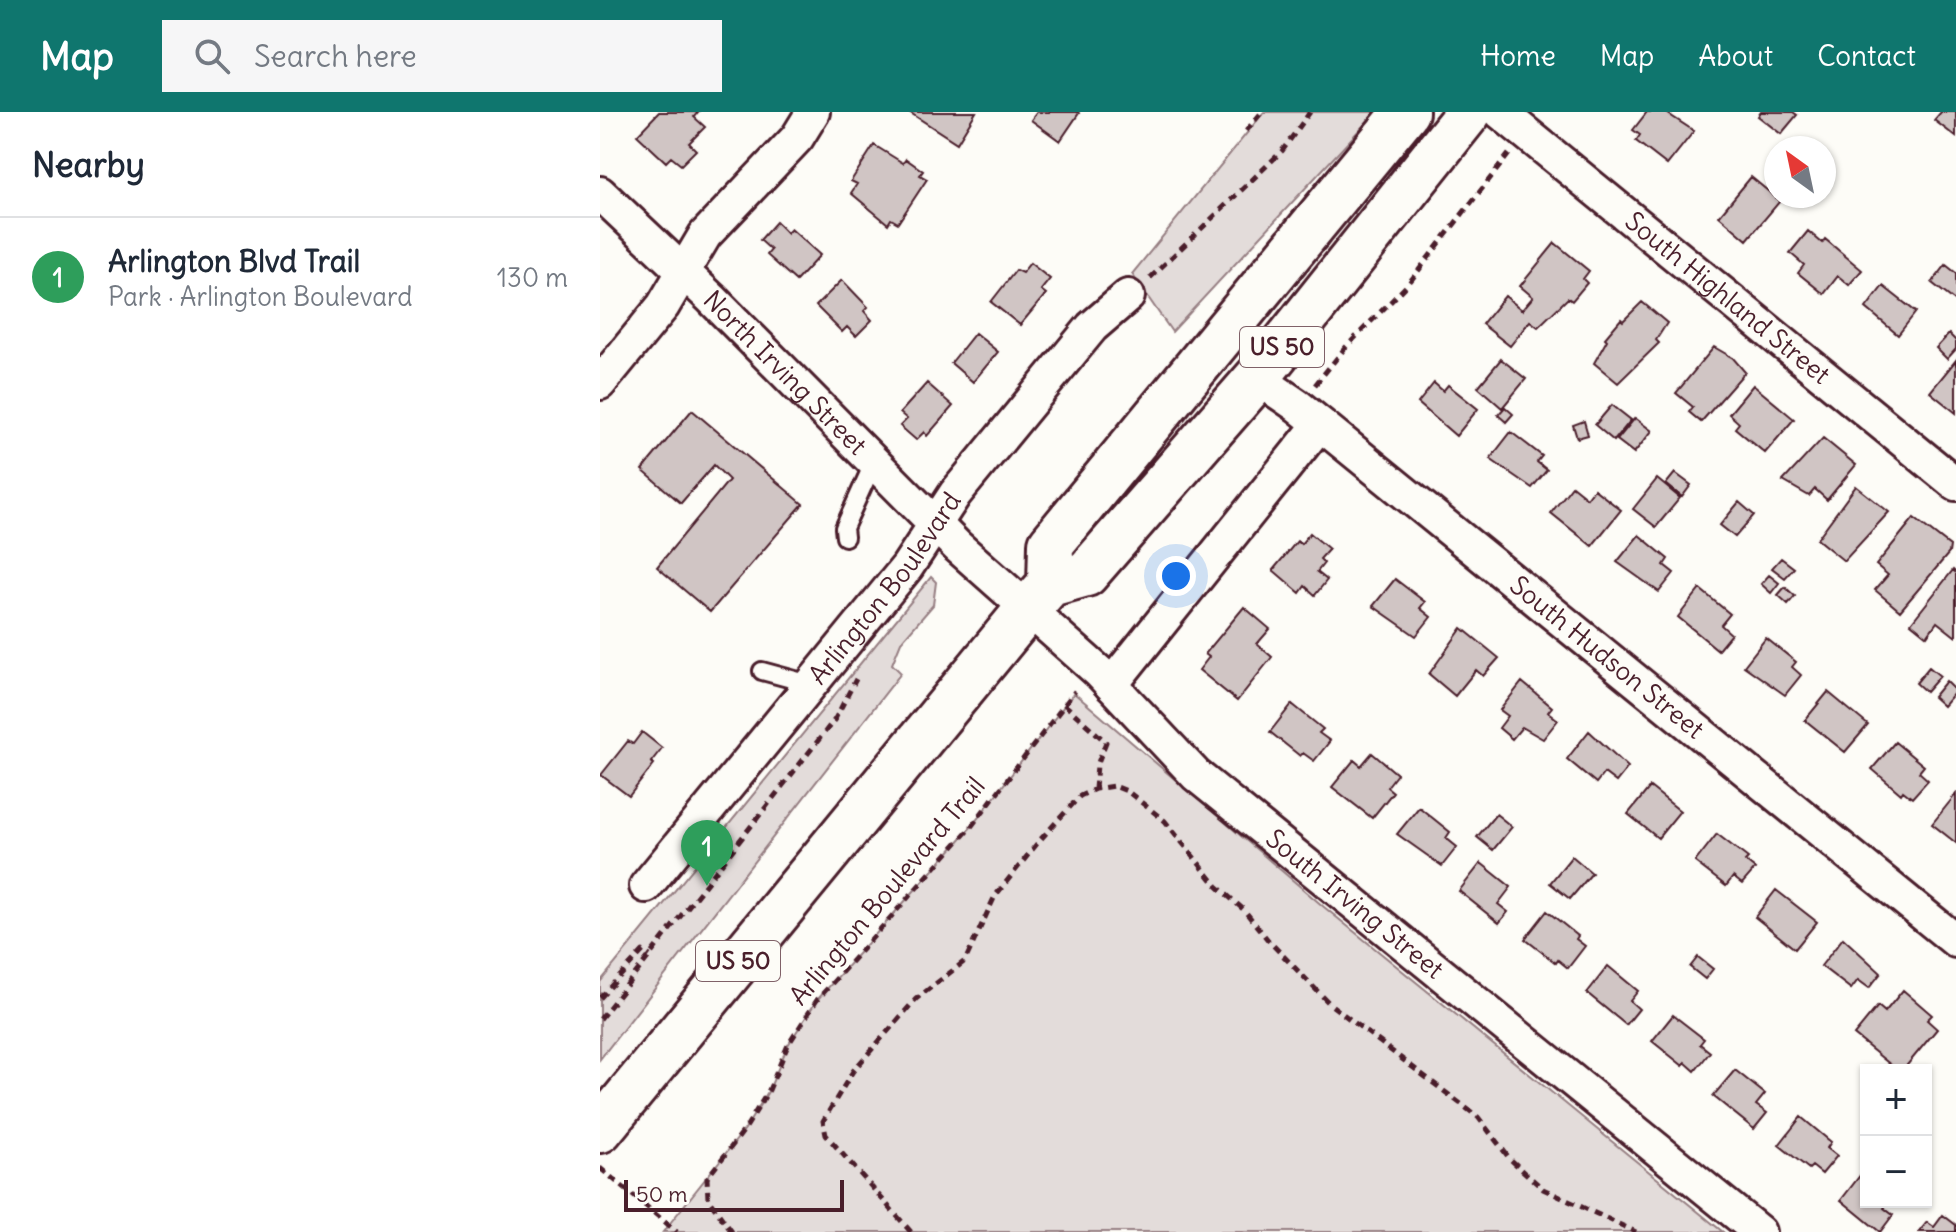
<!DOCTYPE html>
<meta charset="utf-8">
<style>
body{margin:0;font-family:Delius,sans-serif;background:#f6f6f7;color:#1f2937}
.controls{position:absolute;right:24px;bottom:24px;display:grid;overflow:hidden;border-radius:0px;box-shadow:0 2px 6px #0004}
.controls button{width:72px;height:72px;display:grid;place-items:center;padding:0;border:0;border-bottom:2px solid #e0e1e3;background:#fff;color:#1f2937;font:40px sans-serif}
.compass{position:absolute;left:1164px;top:24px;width:72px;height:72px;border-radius:50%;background:#fff;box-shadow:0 2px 6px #0004;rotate:327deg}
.scale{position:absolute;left:24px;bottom:20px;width:220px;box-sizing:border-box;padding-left:8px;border:4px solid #4a1f2b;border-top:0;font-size:22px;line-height:28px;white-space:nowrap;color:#4a1f2b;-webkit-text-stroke:6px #fdfcf7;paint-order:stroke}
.you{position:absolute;left:576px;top:464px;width:28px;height:28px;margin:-20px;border:6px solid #fff;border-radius:50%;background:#1a73e8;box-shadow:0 0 0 12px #1a73e833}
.badge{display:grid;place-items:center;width:52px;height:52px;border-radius:50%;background:#0f766e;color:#fff;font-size:26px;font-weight:700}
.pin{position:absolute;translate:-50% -66px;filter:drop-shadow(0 2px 4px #0008)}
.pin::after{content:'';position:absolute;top:42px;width:28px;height:24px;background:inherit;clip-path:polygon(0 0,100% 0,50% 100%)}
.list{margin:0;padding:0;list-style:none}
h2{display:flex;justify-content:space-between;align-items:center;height:104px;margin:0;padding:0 32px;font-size:34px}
h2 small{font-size:26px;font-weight:400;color:#747a83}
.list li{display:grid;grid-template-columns:52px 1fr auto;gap:24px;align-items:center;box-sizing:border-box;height:120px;padding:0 32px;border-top:2px solid #e0e1e3}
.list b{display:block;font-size:30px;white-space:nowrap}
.list p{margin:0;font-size:26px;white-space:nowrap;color:#747a83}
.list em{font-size:26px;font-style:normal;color:#747a83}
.icon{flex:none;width:44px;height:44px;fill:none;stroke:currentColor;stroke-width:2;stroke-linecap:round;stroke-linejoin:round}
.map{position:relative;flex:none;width:1356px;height:1120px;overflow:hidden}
header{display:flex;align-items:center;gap:48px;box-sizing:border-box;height:112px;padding:0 40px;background:#0f766e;color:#fff}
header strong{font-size:38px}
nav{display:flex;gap:44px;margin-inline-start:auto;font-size:28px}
.search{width:560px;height:72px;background:#f6f6f7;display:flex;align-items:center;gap:20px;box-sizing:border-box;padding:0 28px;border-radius:0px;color:#747a83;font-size:30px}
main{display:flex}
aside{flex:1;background:#fff}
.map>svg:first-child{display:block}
.green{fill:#e3dcda;stroke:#967e82;stroke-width:2}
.building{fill:#d0c5c4;stroke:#4a1f2b;stroke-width:2}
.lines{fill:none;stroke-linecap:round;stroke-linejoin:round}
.service-casing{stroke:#4a1f2b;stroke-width:22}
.minor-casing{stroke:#4a1f2b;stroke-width:38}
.trunk-casing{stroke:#4a1f2b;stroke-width:50}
.path{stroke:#4a1f2b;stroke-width:5;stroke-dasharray:8 6;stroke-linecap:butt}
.service{stroke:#fdfcf7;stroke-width:16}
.minor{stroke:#fdfcf7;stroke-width:32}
.trunk{stroke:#fdfcf7;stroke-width:44}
.labels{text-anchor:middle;stroke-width:8;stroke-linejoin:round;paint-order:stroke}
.shield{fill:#fdfcf7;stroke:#806168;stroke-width:2}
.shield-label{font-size:24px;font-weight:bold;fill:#4a1f2b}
.street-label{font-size:26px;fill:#4a1f2b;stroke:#fdfcf7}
</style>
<header>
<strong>Map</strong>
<div class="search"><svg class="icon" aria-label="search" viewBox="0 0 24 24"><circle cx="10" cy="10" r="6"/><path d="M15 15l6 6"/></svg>Search here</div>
<nav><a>Home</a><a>Map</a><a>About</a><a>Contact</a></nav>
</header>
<main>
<aside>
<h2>Nearby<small></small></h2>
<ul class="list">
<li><span class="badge" style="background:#2e9e5b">1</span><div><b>Arlington Blvd Trail</b><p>Park · Arlington Boulevard</p></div><em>130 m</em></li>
</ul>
</aside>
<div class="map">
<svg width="1356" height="1120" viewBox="0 0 1356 1120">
<rect width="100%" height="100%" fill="#fdfcf7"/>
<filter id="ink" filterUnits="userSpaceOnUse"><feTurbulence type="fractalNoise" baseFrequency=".0125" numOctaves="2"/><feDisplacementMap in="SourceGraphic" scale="16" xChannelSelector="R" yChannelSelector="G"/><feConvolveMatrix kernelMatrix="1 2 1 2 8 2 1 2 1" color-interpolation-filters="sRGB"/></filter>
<g filter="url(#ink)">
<path class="green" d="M664,0H776L572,220L532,162Z
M331,465L336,470L333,493L301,530L292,552L301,561L0,947V870Z
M474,581L724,795L1123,1120H63L145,1017L169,978L188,933L217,888L371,715Z"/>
<path class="building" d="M59,0H98L94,5L105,15L89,31L96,38L81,53L71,45L66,50L37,23Z
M309,0H376L357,31Z
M437,0H478L479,1L460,29L431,8Z
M1047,0H1065L1094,19L1067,53L1036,29L1040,23L1033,18Z
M1161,0H1193L1197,3L1181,22L1158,4Z
M1341,0H1356V25L1334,8Z
M274,33L303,51L306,47L323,59L320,63L327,67L298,111L291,107L288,112L251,81L257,72L251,69Z
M1151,65L1180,89L1147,128L1119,104Z
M176,110L187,121L191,117L220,143L196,169L167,143L171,138L160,128Z
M1208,119L1222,131L1225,127L1262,158L1249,173L1238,164L1224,182L1198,161L1204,153L1190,141Z
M955,131L989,159L983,167L987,171L972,189L968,186L938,215L930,209L910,234L882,212L905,184L922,198L933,185L920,174Z
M430,151L450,167L441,178L446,182L420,213L391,190L416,158L422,161Z
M1346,153L1356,161V190L1332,171Z
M242,168L268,195L264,199L272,208L256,224L247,215L242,220L216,194Z
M1283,174L1316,200L1298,223L1266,196Z
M1042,190L1067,211L1056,228L1059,231L1018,271L994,251L1007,228L1005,226L1021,207L1023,209Z
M375,221L398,240L373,270L351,251Z
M1349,222L1356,229V237L1347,247L1336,236Z
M1114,235L1133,246L1145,260L1101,310L1089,300L1093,295L1076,281Z
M901,247L926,267L902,296L878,275Z
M1356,248V301L1330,280Z
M327,271L353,294L327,324L324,320L316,328L300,314L307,307L300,301Z
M834,271L843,279L848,273L878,297L856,324L818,291Z
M1153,273L1194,307L1165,341L1135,316L1139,311L1129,302Z
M1012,293L1031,308L1014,329L995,313Z
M905,295L913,302L906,310L898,303Z
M92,298L203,392L110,500L57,455L129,368L114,353L81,391L42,358Z
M1035,306L1052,319L1034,341L1017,328Z
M984,309L988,323L977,326L973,313Z
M911,320L942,344L937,350L947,358L932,376L890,347Z
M1223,326L1256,353L1227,388L1215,377L1209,384L1183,369Z
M1075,361L1091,373L1082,385L1066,372Z
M1057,367L1080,386L1056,415L1033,397Z
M972,374L987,386L994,377L1021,398L992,434L951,401Z
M1256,374L1289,400L1244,449L1217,427Z
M1139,390L1154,403L1135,425L1120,413Z
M1314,406L1350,434L1349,441L1300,499L1275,478L1288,463L1276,453Z
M710,421L729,437L720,447L724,451L717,460L727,468L715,483L705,474L700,481L673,458L697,429L701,432Z
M1039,423L1068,447L1064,453L1074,461L1059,480L1017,450Z
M1181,446L1194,456L1185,466L1172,456Z
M1353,458L1356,461V525L1337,510L1327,524L1311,511Z
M1169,463L1179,471L1171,481L1161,472Z
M795,467L825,490L820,496L831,505L816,524L773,494Z
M1185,475L1195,484L1188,492L1178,483Z
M1100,477L1130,502L1121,513L1131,522L1118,538L1078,505Z
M644,495L670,517L657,532L672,545L637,589L599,558L609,545L605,542Z
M862,516L899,546L883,564L876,558L855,584L829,562Z
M1166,526L1196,550L1192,555L1201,563L1185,583L1144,554Z
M1329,555L1340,564L1326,580L1316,571Z
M1346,569L1356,579L1343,594L1333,585Z
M922,570L952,595L948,600L958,608L943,627L922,615L912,627L899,616L908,604L900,598Z
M1228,580L1268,613L1245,640L1205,608Z
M692,592L723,617L719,621L730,629L714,649L703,641L700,644L670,620Z
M989,619L1028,655L1016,670L1004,661L996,671L967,647Z
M42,620L62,636L51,650L54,652L29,684L1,663L28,629L33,632Z
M1295,630L1324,654L1319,660L1328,668L1312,686L1303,679L1301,682L1272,657Z
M772,641L797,662L787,675L793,680L772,706L732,675L754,648L761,654Z
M1050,675L1080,699L1058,726L1028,702Z
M1356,682V731L1332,712Z
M819,695L850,720L846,726L857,735L842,754L797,722Z
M896,702L912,715L893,738L877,725Z
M1117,722L1148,746L1145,749L1155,757L1142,772L1133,765L1126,774L1095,750Z
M972,744L992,761L970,787L950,771Z
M881,751L911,775L898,792L908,800L899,811L859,779Z
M1176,778L1217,810L1195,837L1155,805Z
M947,799L978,824L976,827L985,834L968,856L958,848L956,851L925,827Z
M1243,826L1281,861L1269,876L1258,868L1251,877L1221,854Z
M1098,845L1113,857L1105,867L1090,855Z
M1008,854L1038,879L1030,889L1039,897L1026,913L987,881Z
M1303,878L1332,903L1327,908L1337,917L1303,958H1297L1254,923L1278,894L1285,900Z
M1073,903L1104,927L1100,932L1110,940L1095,959L1085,950L1083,954L1052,929Z
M1135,958L1165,982L1156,993L1167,1001L1154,1017L1113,984Z
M1201,1005L1231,1030L1227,1036L1237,1044L1222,1062L1212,1054L1209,1057L1179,1033Z
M1262,1061L1266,1064V1090H1289L1284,1096L1293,1103L1280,1120L1241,1088Z
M1343,1103L1356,1113V1120H1319L1327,1110L1334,1115Z"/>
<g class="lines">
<g class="service-casing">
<path id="service" d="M245,425L244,416L273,352
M162,559L210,572"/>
</g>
<g class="minor-casing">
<g id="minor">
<path id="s1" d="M900,0L1356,372"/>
<path id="s2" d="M0,81L112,187L357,434L499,560L596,663L1159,1120"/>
<path id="s3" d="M657,266L698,294L1356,829"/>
<path d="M0,271L63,194L105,123L197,26L213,0"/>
<path d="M511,573L720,312"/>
<path id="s4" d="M46,774L307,455L355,382L492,215L528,184"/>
</g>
</g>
<g class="trunk-casing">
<path id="trunk" d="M450,472L451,432L806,0
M0,1018L427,498L450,472L486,462L657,266L869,0"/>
</g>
<path class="path" d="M646,19L662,0
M550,166L682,39L710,0
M715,273L745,236L808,172L909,42
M464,592L506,630L497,653L495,677
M0,886L43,839L50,844
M0,907L235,607L256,567
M0,1056L77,1120
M132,1120L108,1087L107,1066L145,1017L169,978L188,933L217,888L371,715L475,579
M311,1120L226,1023L223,1009L253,959L316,887L365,849L395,784L440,728L480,684L495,677L514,674L527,679L565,709L617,774L644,798L668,828L730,892L878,1005L910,1047L943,1077L1036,1120"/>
<use href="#service" class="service"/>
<use href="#minor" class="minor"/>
<use href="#trunk" class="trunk"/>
</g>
</g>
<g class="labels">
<g class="shield">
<rect x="640" y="215" width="84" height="40" rx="6"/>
<rect x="96" y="829" width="84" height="40" rx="6"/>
</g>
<g class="shield-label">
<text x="682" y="243">US 50</text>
<text x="138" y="857">US 50</text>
</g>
<g class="street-label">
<text dy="9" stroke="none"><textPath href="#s1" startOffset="294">South Highland Street</textPath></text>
<text dy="9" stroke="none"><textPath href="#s2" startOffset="258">North Irving Street</textPath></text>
<text dy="9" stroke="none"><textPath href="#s4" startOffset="382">Arlington Boulevard</textPath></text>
<text dy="9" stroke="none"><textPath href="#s3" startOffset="448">South Hudson Street</textPath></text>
<text transform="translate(287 779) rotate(-50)" y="9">Arlington Boulevard Trail</text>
<text dy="9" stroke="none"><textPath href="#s2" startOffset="1038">South Irving Street</textPath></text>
</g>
</g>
</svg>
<div class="controls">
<button>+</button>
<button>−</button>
</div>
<svg class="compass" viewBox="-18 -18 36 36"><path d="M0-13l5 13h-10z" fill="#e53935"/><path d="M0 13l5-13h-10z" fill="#747a83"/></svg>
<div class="scale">50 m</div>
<div class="you"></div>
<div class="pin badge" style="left:107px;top:774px;background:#2e9e5b">1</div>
</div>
</main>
